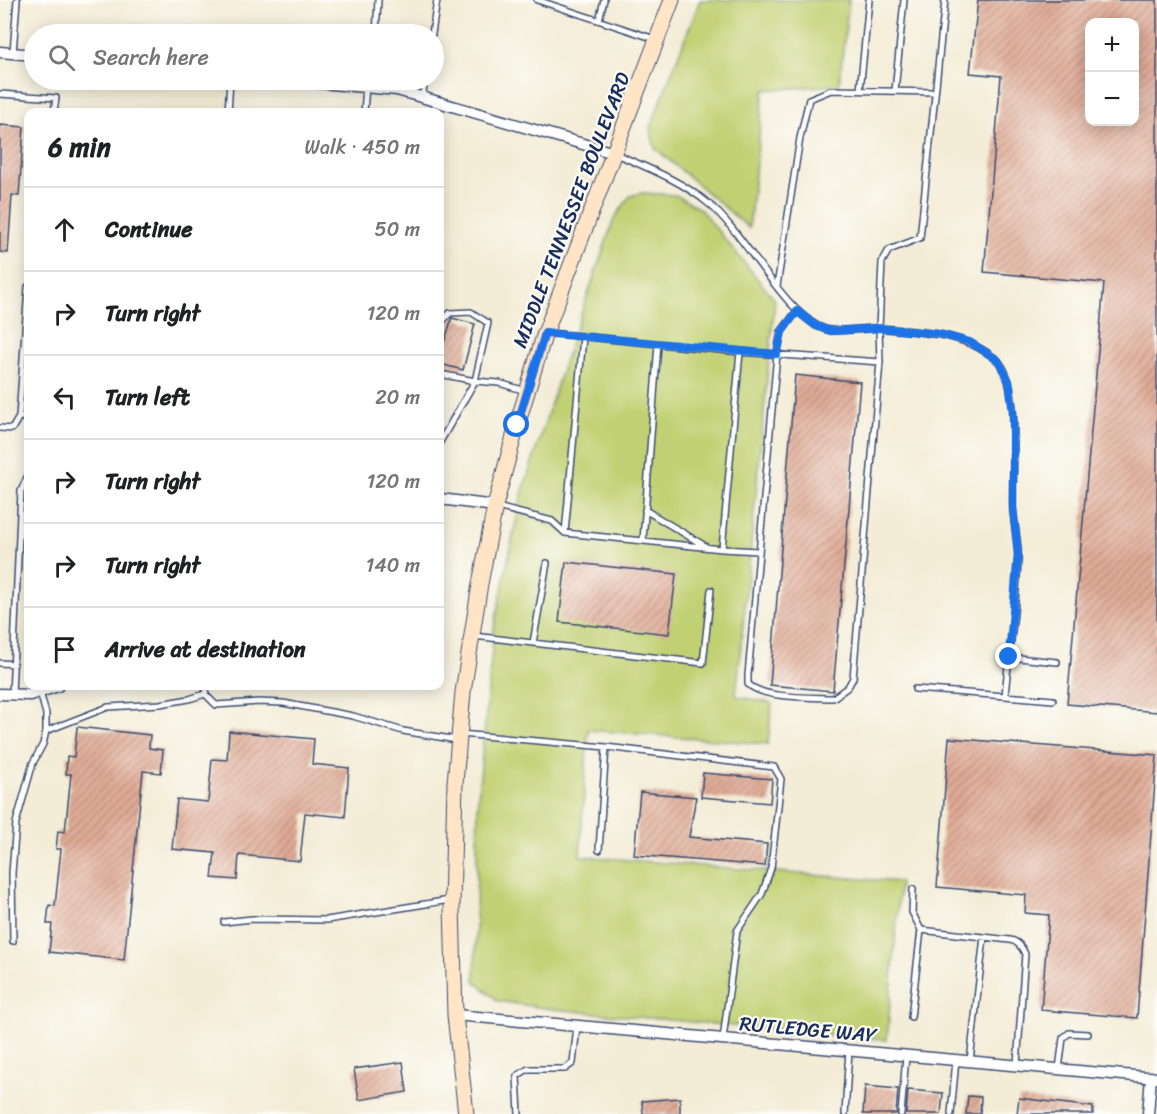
<!DOCTYPE html>
<meta charset="utf-8">
<style>
body{margin:0;font-family:Sriracha,sans-serif;background:#f2f2f2;color:#202124}
.controls{position:absolute;right:18px;top:18px;display:grid;overflow:hidden;border-radius:12px;box-shadow:0 3px 15px #0003}
.controls button{width:54px;height:54px;display:grid;place-items:center;padding:0;border:0;border-bottom:2px solid #e0e0e0;background:#fff;color:#202124;font:30px sans-serif}
.stop{position:absolute;width:18px;height:18px;margin:-14px;border:4px solid #1a73e8;border-radius:50%;background:#fff}
.stop.end{background:#1a73e8;border-color:#fff;box-shadow:0 2px 6px #0008}
.list{margin:0;padding:0;list-style:none}
h2{display:flex;justify-content:space-between;align-items:center;height:78px;margin:0;padding:0 24px;font-size:26px}
h2 small{font-size:20px;font-weight:400;color:#757577}
.list li{display:grid;grid-template-columns:39px 1fr auto;gap:18px;align-items:center;box-sizing:border-box;height:84px;padding:0 24px;border-top:2px solid #e0e0e0}
.list b{display:block;font-size:22px;white-space:nowrap}
.list em{font-size:20px;font-style:normal;color:#757577}
.icon{flex:none;width:33px;height:33px;fill:none;stroke:currentColor;stroke-width:2;stroke-linecap:round;stroke-linejoin:round}
.map{position:relative;flex:none;width:1157px;height:1114px;overflow:hidden}
.search{position:absolute;background:#fff;box-shadow:0 3px 15px #0003;left:24px;top:24px;width:420px;height:66px;display:flex;align-items:center;gap:15px;box-sizing:border-box;padding:0 21px;border-radius:33px;color:#757577;font-size:22px}
.panel{position:absolute;background:#fff;box-shadow:0 3px 15px #0003;left:24px;top:108px;width:420px;height:582px;border-radius:12px}
.map>svg:first-child{display:block}
.green{fill:#c1d072;stroke:#6e8068;stroke-width:1.5}
.building{fill:url(#building-hatch);fill-rule:evenodd}
.lines{fill:none;stroke-linecap:round;stroke-linejoin:round}
.service-casing{stroke:#3b4b70;stroke-width:8}
.minor-casing{stroke:#3b4b70;stroke-width:13}
.secondary-casing{stroke:#3b4b70;stroke-width:17}
.service{stroke:#fff;stroke-width:5}
.minor{stroke:#fff;stroke-width:10}
.secondary{stroke:#ffe4c6;stroke-width:15}
.route{stroke:#1a73e8;stroke-width:8}
.labels{text-anchor:middle;stroke-width:4.5;stroke-linejoin:round;paint-order:stroke}
.street-label{font-size:20px;fill:#1b2f5e;stroke:#fdfcf7}
</style>
<div class="map">
<svg width="1157" height="1114" viewBox="0 0 1157 1114">
<defs>
<pattern id="building-hatch" width="6" height="6" patternUnits="userSpaceOnUse" patternTransform="scale(1.5)"><rect width="6" height="6" fill="#e0ab95"/><path d="M-1 1l2-2M0 6l6-6M5 7l2-2" fill="none" stroke="#b58c7d"/></pattern>
</defs>
<rect width="100%" height="100%" fill="#fdfcf7"/>
<filter id="ink" filterUnits="userSpaceOnUse"><feTurbulence type="fractalNoise" baseFrequency=".0167" numOctaves="2"/><feDisplacementMap in="SourceGraphic" scale="12" xChannelSelector="R" yChannelSelector="G"/><feConvolveMatrix kernelMatrix="1 2 1 2 8 2 1 2 1" color-interpolation-filters="sRGB"/></filter>
<filter id="wash" filterUnits="userSpaceOnUse"><feTurbulence type="fractalNoise" baseFrequency=".008" numOctaves="4" result="noise"/><feDisplacementMap in="SourceGraphic" scale="24" xChannelSelector="R" yChannelSelector="G"/><feGaussianBlur stdDeviation="1.35" result="paint"/><feColorMatrix in="noise" values="0 0 0 0 0 0 0 0 0 0 0 0 0 0 0 0 0 1.4 0 .05"/><feComposite in="paint" operator="in"/></filter>
<g filter="url(#wash)">
<rect width="100%" height="100%" fill="#f3ecd6"/>
<path class="green" d="M700 0H849L839 85 764 90 749 228 655 148 650 128Z
M643 193 676 195 700 209 775 300 736 696 772 703 768 744 588 730 580 856 900 882 887 1040 551 1009 498 1001 475 981 478 798 494 628 521 497 564 363 614 219 630 196Z"/>
<g id="blocks">
<path class="building" d="M978 0H1157V712L1067 704 1104 283 984 272 1001 76 970 73ZM1089 22H1134V122H1089Z
M0 125 24 127 19 196 12 195 8 253 0 252Z
M452 318 475 324 463 370 440 364V341L444 343Z
M795 375 860 382 833 691 770 685Z
M566 562 676 574 669 634 559 622Z
M77 727 150 735 149 748 163 750 161 773 143 771 124 960 49 952 52 924H47L49 905 55 906 61 849H56L58 831 65 832 71 774H66L67 756 74 757Z
M229 731 314 739 312 764 349 768 345 817 305 813 300 861 239 855 237 880 212 878 215 853 172 849 177 799 208 802 212 759 227 760Z
M949 738 1157 755 1137 1018 1041 1010 1049 915 1025 913 1026 895 937 887Z
M703 773 772 779 770 803 701 797Z
M640 792 696 797 689 837 767 844 765 866 634 855Z
M403 1062 407 1092 359 1100 354 1069Z
M865 1086 898 1089 896 1114H863Z
M908 1090 943 1093 941 1114H906Z
M968 1096 981 1097 980 1114H966Z
M680 1098V1114H643L642 1101Z
M1019 1098 1093 1107V1114H1017Z"/>
</g>
</g>
<g filter="url(#ink)">
<use href="#blocks" fill-opacity="0" stroke="#3b4b70" stroke-width="1.5"/>
<g class="lines">
<defs>
<path id="service" d="M537 0 655 39
M599 20 604 0
M376 34 378 0
M432 34 437 0
M13 53 17 0
M860 91 869 0
M895 91 904 0
M0 94 56 98 54 112
M422 98 425 80
M228 112 230 80
M364 112 366 87
M616 154C648 168 682 181 709 204 745 233 787 320 828 330 839 332 866 328 879 328L882 262 889 250 920 238 945 0
M777 286 800 138 809 99 831 90 935 92
M28 287 19 417 28 418
M797 311 781 332 777 354 748 675V684C764 699 811 697 833 698L848 687 853 678 880 362 879 328C919 332 963 332 996 359 1023 381 1011 475 1013 509 1014 525 1018 540 1018 555 1017 602 1009 649 1005 696L915 689
M440 324 450 313 471 312 488 323 475 381 440 374
M548 333 740 352
M0 428 12 429 19 417
M440 442 475 381 499 383 526 391
M497 507 552 521 565 533 722 549
M645 510 705 546
M565 533 583 337
M643 541 658 344
M759 551 722 549 740 352 880 362
M474 636 703 663 711 590
M533 643 547 563
M1009 657 1057 662
M0 663 14 664
M205 694 216 705 259 702 283 703 353 716 403 731 457 740
M12 695 21 491 28 475
M1005 696 1053 700
M46 731 108 707 160 704 189 699 205 694 207 686
M460 734 606 747 774 767 781 779 771 868 762 894 737 931 723 1039
M599 850 606 747
M224 922 252 919 327 920 450 900
M921 930 1010 940C1018 941 1022 947 1025 954L1017 1065
M13 941 12 873 16 823 33 763 43 744 46 731V714L40 692
M911 1017 921 930 912 912 913 889
M970 1061 984 937
M1059 1069 1063 1038 1069 1033 1088 1034
M519 1114 517 1076 528 1069H565L573 1063 577 1026
M845 1114 849 1050
M901 1114 906 1056
M951 1114 956 1060"/>
<path id="minor" d="M0 52 34 55
M287 80 397 90 614 153
M440 499 495 506
M0 694 30 695 58 686
M455 1015 1157 1078
M1148 1114 1151 1077"/>
<path id="secondary" d="M466 1114 455 1015 452 906 455 783 463 692 480 584 495 506 517 425 544 336 672 0"/>
</defs>
<use href="#service" class="service-casing"/>
<use href="#minor" class="minor-casing"/>
<use href="#secondary" class="secondary-casing"/>
<use href="#service" class="service"/>
<use href="#minor" class="minor"/>
<use href="#secondary" class="secondary"/>
</g>
</g>
<g class="lines" filter="url(#ink)">
<path class="route" d="M517 425 545 333 777 354 782 332 797 311 816 326 831 331 879 328 940 334 970 342 998 360 1009 381 1013 412V508L1018 554 1009 657"/>
</g>
<g class="labels">
<g class="street-label">
<text transform="translate(571 210) rotate(-69)" y="7">MIDDLE TENNESSEE BOULEVARD</text>
<text transform="translate(808 1029) rotate(5)" y="7">RUTLEDGE WAY</text>
</g>
</g>
</svg>
<div class="controls">
<button>+</button>
<button>−</button>
</div>
<div class="stop" style="left:517px;top:425px"></div>
<div class="stop end" style="left:1009px;top:657px"></div>
<div class="search"><svg class="icon" aria-label="search" viewBox="0 0 24 24"><circle cx="10" cy="10" r="6"/><path d="M15 15l6 6"/></svg>Search here</div>
<section class="panel">
<h2>6 min<small>Walk · 450 m</small></h2>
<ul class="list">
<li><svg class="icon" aria-label="ahead" viewBox="0 0 24 24"><path d="M12 20V5M6 11l6-6 6 6"/></svg><div><b>Continue</b></div><em>50 m</em></li>
<li><svg class="icon" aria-label="right" viewBox="0 0 24 24"><path d="M7 20v-9h11M14 6l5 5-5 5"/></svg><div><b>Turn right</b></div><em>120 m</em></li>
<li><svg class="icon" aria-label="left" viewBox="0 0 24 24"><path d="M17 20v-9H6M10 6l-5 5 5 5"/></svg><div><b>Turn left</b></div><em>20 m</em></li>
<li><svg class="icon" aria-label="right" viewBox="0 0 24 24"><path d="M7 20v-9h11M14 6l5 5-5 5"/></svg><div><b>Turn right</b></div><em>120 m</em></li>
<li><svg class="icon" aria-label="right" viewBox="0 0 24 24"><path d="M7 20v-9h11M14 6l5 5-5 5"/></svg><div><b>Turn right</b></div><em>140 m</em></li>
<li><svg class="icon" aria-label="arrive" viewBox="0 0 24 24"><path d="M6 21V4h12l-3 4 3 4H6"/></svg><div><b>Arrive at destination</b></div></li>
</ul>
</section>
</div>
